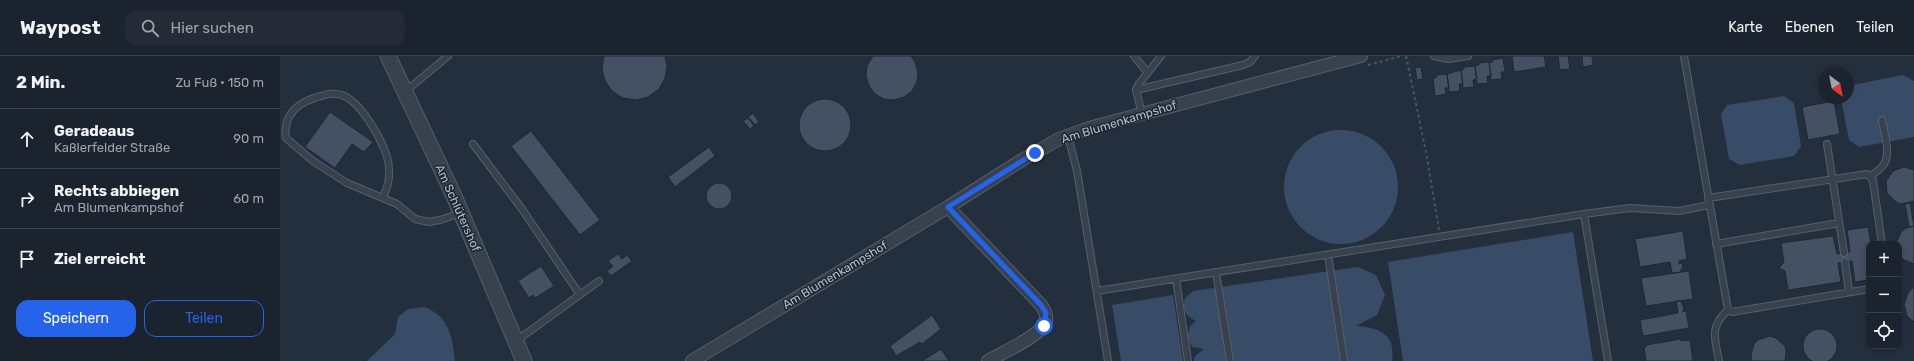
<!DOCTYPE html>
<html lang="de">
<meta charset="utf-8">
<style>
body{margin:0;font-family:Rubik,sans-serif;background:#242b36;color:#f1f3f6}
.controls{position:absolute;right:12px;bottom:12px;display:grid;overflow:hidden;border-radius:8px;box-shadow:0 2px 6px #0003}
.controls button{width:36px;height:36px;display:grid;place-items:center;padding:0;border:0;border-bottom:1px solid #39404a;background:#1b232e;color:#f1f3f6;font:20px sans-serif}
.compass{position:absolute;left:1538px;top:12px;width:36px;height:36px;border-radius:50%;background:#1b232e;box-shadow:0 2px 6px #0003;rotate:148deg}
.stop{position:absolute;width:12px;height:12px;margin:-9px;border:3px solid #2563eb;border-radius:50%;background:#fff}
.stop.end{background:#2563eb;border-color:#fff;box-shadow:0 1px 4px #0008}
.list{margin:0;padding:0;list-style:none}
h2{display:flex;justify-content:space-between;align-items:center;height:52px;margin:0;padding:0 16px;font-size:17px}
h2 small{font-size:13px;font-weight:400;color:#a0a4aa}
.list li{display:grid;grid-template-columns:26px 1fr auto;gap:12px;align-items:center;box-sizing:border-box;height:60px;padding:0 16px;border-top:1px solid #39404a}
.list b{display:block;font-size:15px;white-space:nowrap}
.list p{margin:0;font-size:13px;white-space:nowrap;color:#a0a4aa}
.list em{font-size:13px;font-style:normal;color:#a0a4aa}
.actions{display:flex;gap:8px;padding:12px 16px}
.actions a{flex:1;padding:9px 0;border:1px solid #2563eb;border-radius:12px;text-align:center;font-size:14px;color:#2563eb}
.actions .main{background:#2563eb;color:#fff}
.icon{flex:none;width:22px;height:22px;fill:none;stroke:currentColor;stroke-width:2;stroke-linecap:round;stroke-linejoin:round}
.map{position:relative;flex:none;width:1634px;height:305px;overflow:hidden}
header{display:flex;align-items:center;gap:24px;box-sizing:border-box;height:56px;padding:0 20px;background:#1b232e;border-bottom:1px solid #39404a}
header strong{font-size:19px}
nav{display:flex;gap:22px;margin-inline-start:auto;font-size:14px}
.search{width:280px;height:36px;background:#242b36;display:flex;align-items:center;gap:10px;box-sizing:border-box;padding:0 14px;border-radius:12px;color:#a0a4aa;font-size:15px}
main{display:flex}
aside{flex:1;background:#1b232e}
.map>svg:first-child{display:block}
.water{fill:#394c67}
.building{fill:#455162;stroke:#1f2835}
.lines{fill:none;stroke-linecap:round;stroke-linejoin:round}
.service-casing{stroke:#565f6c;stroke-width:8}
.minor-casing{stroke:#565f6c;stroke-width:14}
.tertiary-casing{stroke:#565f6c;stroke-width:17}
.path{stroke:#44595c;stroke-width:2;stroke-dasharray:3 3;stroke-linecap:butt}
.service{stroke:#38414e;stroke-width:6}
.minor{stroke:#38414e;stroke-width:12}
.tertiary{stroke:#38414e;stroke-width:15}
.route{stroke:#2563eb;stroke-width:5}
.labels{text-anchor:middle;stroke-width:3;stroke-linejoin:round;paint-order:stroke}
.street-label{font-size:12px;fill:#b4bcc9;stroke:#1d2633}
</style>
<header>
<strong>Waypost</strong>
<div class="search"><svg class="icon" aria-label="search" viewBox="0 0 24 24"><circle cx="10" cy="10" r="6"/><path d="M15 15l6 6"/></svg>Hier suchen</div>
<nav><a>Karte</a><a>Ebenen</a><a>Teilen</a></nav>
</header>
<main>
<aside>
<h2>2 Min.<small>Zu Fuß · 150 m</small></h2>
<ul class="list">
<li><svg class="icon" aria-label="ahead" viewBox="0 0 24 24"><path d="M12 20V5M6 11l6-6 6 6"/></svg><div><b>Geradeaus</b><p>Kaßlerfelder Straße</p></div><em>90 m</em></li>
<li><svg class="icon" aria-label="right" viewBox="0 0 24 24"><path d="M7 20v-9h11M14 6l5 5-5 5"/></svg><div><b>Rechts abbiegen</b><p>Am Blumenkampshof</p></div><em>60 m</em></li>
<li><svg class="icon" aria-label="arrive" viewBox="0 0 24 24"><path d="M6 21V4h12l-3 4 3 4H6"/></svg><div><b>Ziel erreicht</b></div></li>
</ul>
<div class="actions"><a class="main">Speichern</a><a>Teilen</a></div>
</aside>
<div class="map">
<svg width="1634" height="305" viewBox="0 0 1634 305">
<rect width="100%" height="100%" fill="#242f3e"/>
<path class="water" d="M1623 19 1634 25V81L1579 91 1569 84 1561 42H1568V30Z
M1504 40 1514 47 1521 90 1514 100 1460 109 1449 103 1441 58 1447 49Z
M1004 131a57 57 0 1 1 114 0a57 57 0 1 1-114 0Z
M1293 176 1313 305H1123L1108 206Z
M1078 211 1096 219 1105 239 1097 259 1076 270C1099 272 1116 277 1112 305H914L915 300 924 293 912 291 907 282 910 270 916 265 909 261 903 253 905 242 913 235Z
M893 239 903 305H841L832 249Z
M145 251C170 262 172 280 175 305H87L115 278 118 261 128 253Z"/>
<path class="building" d="M324 0H385L387 10 385 22 379 33 368 41 356 44 343 42 332 35 325 25 322 13Z
M593 0H631L635 6 638 16 637 26 632 35 624 41 614 44 604 43 595 38 589 30 586 20 587 10Z
M1232 0H1264L1266 11 1234 16Z
M1278 0H1288L1290 13 1280 14Z
M1302 0H1312L1313 9 1303 11Z
M1223 2 1225 16H1221L1222 23 1211 24 1209 6H1213L1212 4Z
M1209 6 1211 20H1207L1208 27 1197 28 1195 10 1199 9V7Z
M1195 10 1197 23 1193 24 1194 31 1183 32 1181 14 1184 13V11Z
M1141 11 1143 23 1137 24 1135 12Z
M1181 14 1183 28H1179L1180 35 1169 36 1167 18Z
M1167 18 1169 32H1165L1166 38 1155 40 1153 22 1157 21 1156 19Z
M519 69a26 26 0 1 1 52 0a26 26 0 1 1-52 0Z
M1554 45 1560 78 1528 84 1522 51Z
M50 56 93 86 84 96 72 88 55 112 25 91Z
M473 57 479 66 475 69 468 61Z
M468 62 474 70 470 73 463 65Z
M251 75 320 164 300 179 231 90Z
M429 91 435 100 395 131 388 121Z
M1624 111 1634 114V145L1621 148 1616 146 1607 137 1606 125 1613 115Z
M426 140a13 13 0 1 1 26 0a13 13 0 1 1-26 0Z
M1630 147 1634 170 1629 171 1625 148Z
M1634 170V208L1624 204 1619 199V188H1616L1621 176 1626 172Z
M1588 171 1591 188H1589V224L1575 226 1572 205 1558 207 1561 226 1508 234 1505 215 1499 212 1504 206 1501 187 1553 180 1557 198 1570 196 1567 174Z
M1403 175 1407 203 1399 205V208L1402 207 1403 212 1401 213V216L1392 217 1390 206 1360 211 1355 183Z
M338 198 342 203 347 199 352 205 331 220 327 215 333 210 328 205Z
M261 210 274 230 255 242 253 239 249 242 238 225Z
M1409 215 1413 243 1366 250 1361 222Z
M1632 232H1634V266L1627 260 1624 248 1628 237Z
M1396 245H1401L1402 249H1404L1403 256 1406 255 1409 272 1363 280 1360 264 1398 257Z
M652 259 661 273 642 288 640 286 616 300 610 290Z
M1523 290a17 17 0 1 1 34 0a17 17 0 1 1-34 0Z
M1490 280 1496 282 1505 290 1506 296 1505 305H1472L1471 299 1474 288 1478 284Z
M1401 283V285L1410 284 1413 305H1366L1364 291H1366V289Z
M661 293 669 305H642Z"/>
<g class="lines">
<defs>
<path id="service" d="M854 0 867 16
M1154 0 1168 3 1188 0
M1404 0 1448 254 1452 256 1589 233
M856 34 963 9 970 6 975 0
M126 35 168 0
M862 58 856 34 858 29 881 0
M788 80 797 115 828 305
M193 88 242 153 300 239
M1547 88 1564 197
M1590 121C1595 117 1601 113 1604 108 1611 97 1604 76 1602 64
M103 141C108 131 110 123 109 112 108 92 82 46 62 39 56 37 47 38 41 40 20 45 2 58 6 82L33 105 67 127 117 148 135 163 149 166 160 164 181 157
M1428 142 1587 118 1593 125 1602 188
M1304 158 1328 305
M1436 188 1559 167
M1048 199 1064 305
M1565 206 1569 236
M936 216 950 305
M896 223 908 305
M817 235 1304 158 1350 152 1399 155 1429 149
M236 285 319 225
M1439 305C1435 283 1429 271 1448 254"/>
<path id="minor" d="M668 151 761 249C764 253 767 258 766 264 764 279 721 297 708 305
M412 305 668 151 742 104 779 83 809 72 1081 0"/>
<path id="tertiary" d="M108 0 174 140 244 305"/>
</defs>
<use href="#service" class="service-casing"/>
<use href="#minor" class="minor-casing"/>
<use href="#tertiary" class="tertiary-casing"/>
<path class="path" d="M1126 0 1146 96 1159 174
M1088 9 1122 0"/>
<use href="#service" class="service"/>
<use href="#minor" class="minor"/>
<use href="#tertiary" class="tertiary"/>
</g>
<g class="lines">
<path class="route" d="M755 97 668 151 761 249 766 257 764 270"/>
</g>
<g class="labels">
<g class="street-label">
<text transform="translate(839 66) rotate(-17)" y="4">Am Blumenkampshof</text>
<text transform="translate(178 152) rotate(66)" y="4">Am Schlütershof</text>
<text transform="translate(555 219) rotate(-31)" y="4">Am Blumenkampshof</text>
</g>
</g>
</svg>
<div class="controls">
<button>+</button>
<button>−</button>
<button><svg class="icon" aria-label="locate" viewBox="0 0 24 24"><circle cx="12" cy="12" r="6"/><path d="M12 2v4M12 18v4M2 12h4M18 12h4"/></svg></button>
</div>
<svg class="compass" viewBox="-18 -18 36 36"><path d="M0-13l5 13h-10z" fill="#e53935"/><path d="M0 13l5-13h-10z" fill="#a0a4aa"/></svg>
<div class="stop" style="left:764px;top:270px"></div>
<div class="stop end" style="left:755px;top:97px"></div>
</div>
</main>
